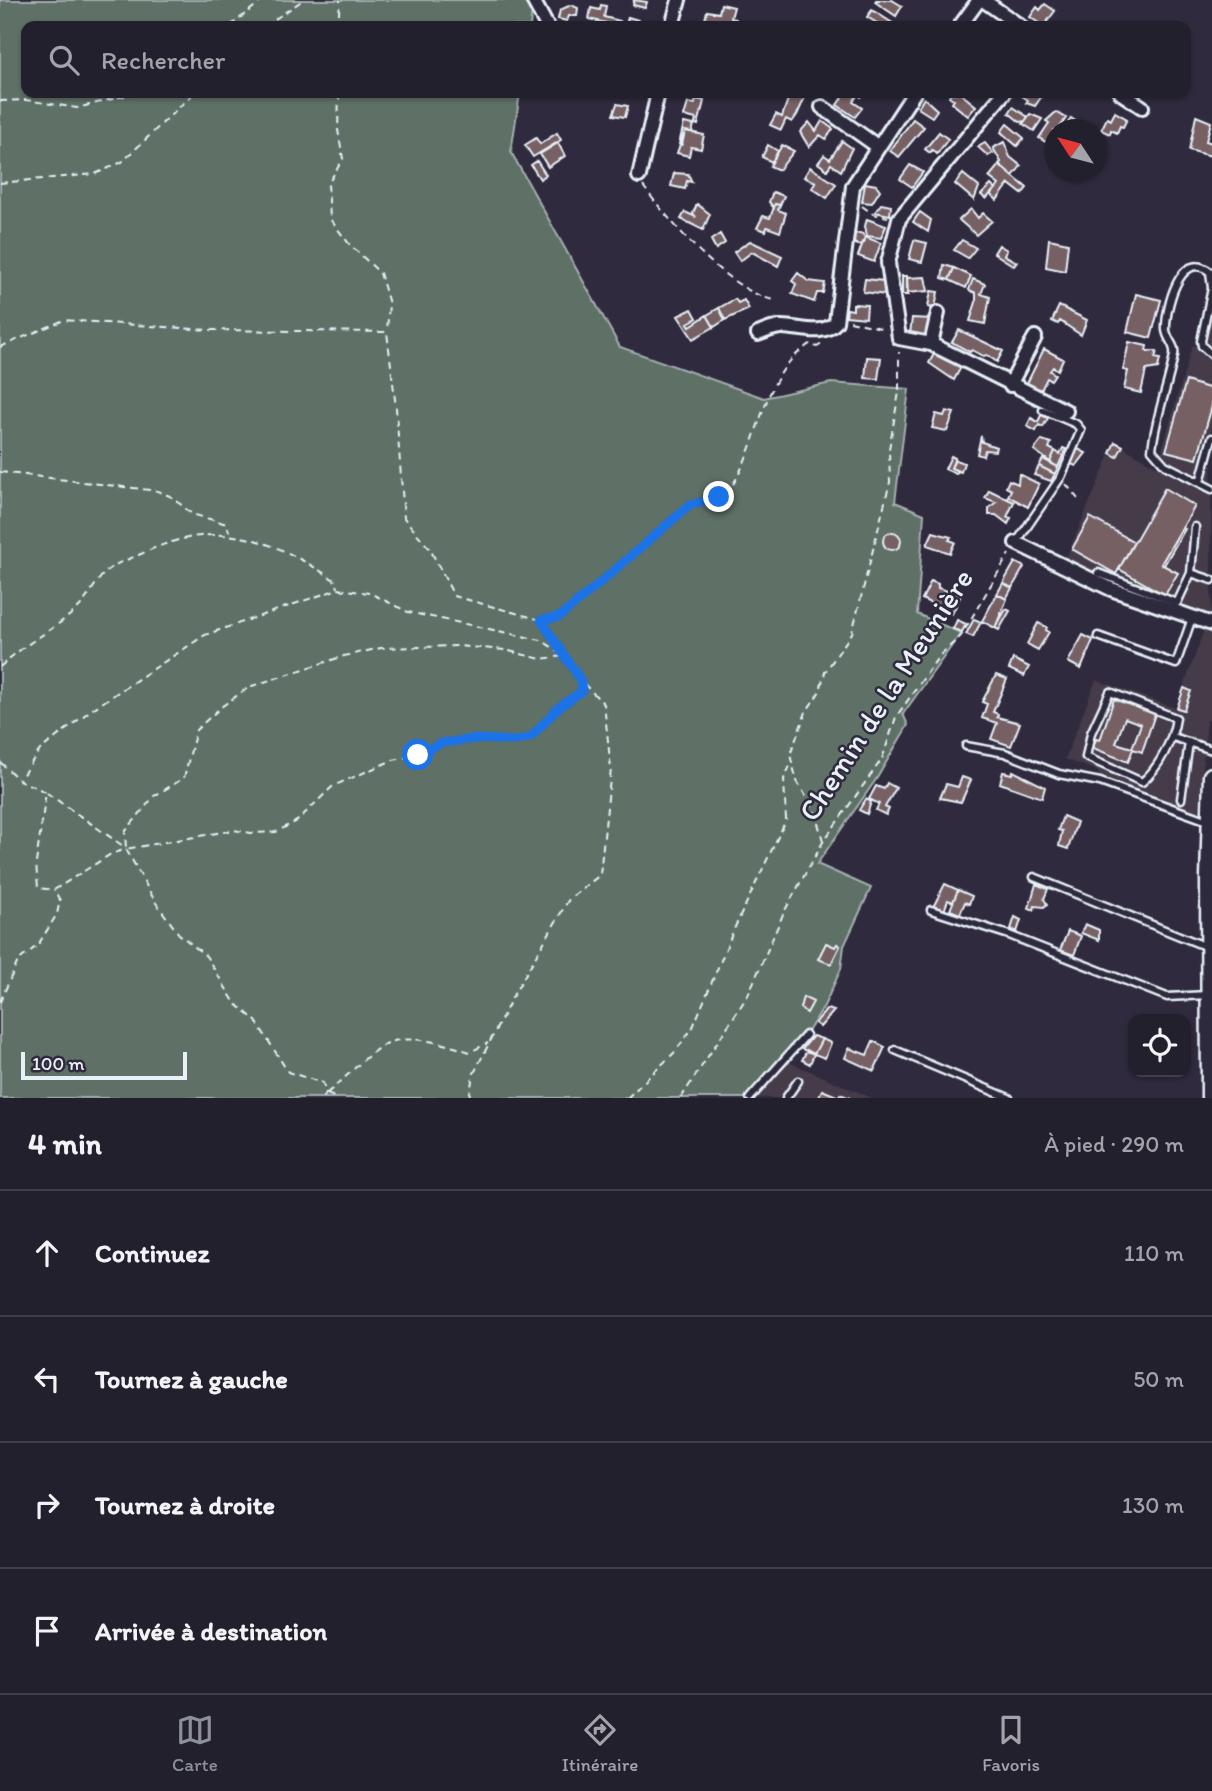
<!DOCTYPE html>
<html lang="fr">
<meta charset="utf-8">
<style>
body{margin:0;font-family:Itim,sans-serif;background:#2f2d3a;color:#f1f3f6}
.controls{position:absolute;right:21px;bottom:21px;display:grid;overflow:hidden;border-radius:14px;box-shadow:0 2px 5px #0004}
.controls button{width:63px;height:63px;display:grid;place-items:center;padding:0;border:0;border-bottom:2px solid #403e4a;background:#23202e;color:#f1f3f6;font:35px sans-serif}
.compass{position:absolute;left:1044px;top:119px;width:63px;height:63px;border-radius:50%;background:#23202e;box-shadow:0 2px 5px #0004;rotate:306deg}
.scale{position:absolute;left:21px;bottom:18px;width:166px;box-sizing:border-box;padding-left:7px;border:4px solid #e8f1f8;border-top:0;font-size:19px;line-height:24px;white-space:nowrap;color:#e8f1f8;-webkit-text-stroke:5px #2f2a3d;paint-order:stroke}
.stop{position:absolute;width:21px;height:21px;margin:-16px;border:5px solid #1a73e8;border-radius:50%;background:#fff}
.stop.end{background:#1a73e8;border-color:#fff;box-shadow:0 2px 7px #0008}
.list{margin:0;padding:0;list-style:none}
h2{display:flex;justify-content:space-between;align-items:center;height:91px;margin:0;padding:0 28px;font-size:30px}
h2 small{font-size:23px;font-weight:400;color:#a3a3aa}
.list li{display:grid;grid-template-columns:46px 1fr auto;gap:21px;align-items:center;box-sizing:border-box;height:126px;padding:0 28px;border-top:2px solid #403e4a}
.list b{display:block;font-size:26px;white-space:nowrap}
.list em{font-size:23px;font-style:normal;color:#a3a3aa}
.icon{flex:none;width:38px;height:38px;fill:none;stroke:currentColor;stroke-width:2;stroke-linecap:round;stroke-linejoin:round}
.map{position:relative;flex:none;width:1212px;height:1098px;overflow:hidden}
.search{position:absolute;background:#23202e;box-shadow:0 2px 5px #0004;left:21px;right:21px;top:21px;height:77px;display:flex;align-items:center;gap:18px;box-sizing:border-box;padding:0 24px;border-radius:14px;color:#a3a3aa;font-size:26px}
.sheet{height:595px;background:#23202e}
nav{display:flex;justify-content:space-around;align-items:center;box-sizing:border-box;height:98px;border-top:2px solid #403e4a;background:#23202e;font-size:19px;color:#a3a3aa}
nav a{display:grid;justify-items:center;gap:4px}
nav .on{color:#8c9099}
.map>svg:first-child{display:block}
.built{fill:#443a48}
.green{fill:#5f6f66;stroke:#a4b0af;stroke-width:2}
.building{fill:#766163;stroke:#e8f1f8;stroke-width:2;fill-rule:evenodd}
.lines{fill:none;stroke-linecap:round;stroke-linejoin:round}
.lane-casing{stroke:#e8f1f8;stroke-width:11}
.street-casing{stroke:#e8f1f8;stroke-width:18}
.secondary-casing{stroke:#e8f1f8;stroke-width:21}
.path{stroke:#e8f1f8;stroke-width:2;stroke-dasharray:7 5;stroke-linecap:butt}
.lane{stroke:#2f2a3d;stroke-width:6}
.street{stroke:#2f2a3d;stroke-width:12}
.secondary{stroke:#2f2a3d;stroke-width:16}
.route{stroke:#1a73e8;stroke-width:9}
.labels{text-anchor:middle;stroke-width:5;stroke-linejoin:round;paint-order:stroke}
.street-label{font-size:30px;fill:#e8f1f8;stroke:#2f2a3d}
</style>
<div class="map">
<svg width="1212" height="1098" viewBox="0 0 1212 1098">
<rect width="100%" height="100%" fill="#2f2a3d"/>
<filter id="ink" filterUnits="userSpaceOnUse"><feTurbulence type="fractalNoise" baseFrequency=".0143" numOctaves="2"/><feDisplacementMap in="SourceGraphic" scale="14" xChannelSelector="R" yChannelSelector="G"/><feConvolveMatrix kernelMatrix="1 2 1 2 8 2 1 2 1" color-interpolation-filters="sRGB"/></filter>
<g filter="url(#ink)">
<path class="built" d="M1212 318 1211 586 1212 620 1128 592 1064 563 1115 442 1157 467 1192 346 1207 341Z
M1206 624 1212 628V721L1207 720 1199 815 1100 778 1097 771 1065 759 1096 680 1176 708Z
M789 1062 872 1098H756L764 1084Z"/>
<path class="green" d="M0 0H540L533 4 530 26H26V93H520L511 152 620 347 764 398 831 383 909 389 895 502 924 514 917 614 961 633 903 714 908 725 877 778 817 864 871 888 844 946 841 969 824 1006 789 1062 764 1084 756 1098H0Z"/>
<path class="building" d="M634 0 647 2 645 8 633 5Z
M876 0H892L902 6 896 16 875 2Z
M721 4 734 7 731 18 736 19 735 26 704 24 707 11 719 13Z
M1045 4 1055 11 1046 23 1051 26H1043L1030 17 1037 7 1040 10Z
M571 5 578 8 577 16H569L567 21 558 19 560 10Z
M601 5 606 6 604 17 620 21 619 26 589 19 591 8 600 10Z
M872 10 894 24 892 26H882L867 17Z
M628 17 638 20 637 26H626Z
M790 93H807L797 115 792 122 786 119 781 130 770 125 776 114 782 117Z
M845 93H864L861 97 858 94 853 102 862 108 855 117 837 105Z
M951 93H960L976 106 968 116 952 103 954 100 949 96Z
M1024 93H1044L1035 106 1026 103 1028 100 1022 96Z
M924 98 937 110 932 117 918 108Z
M696 99 704 101 698 125 695 124 696 119 684 116 688 103 695 104Z
M617 104 628 106 625 117 613 115Z
M1013 107 1028 117 1025 121 1020 122 1009 113Z
M1056 112 1066 118 1058 130H1054L1049 144 1039 138 1049 123 1046 121Z
M1115 112 1127 119 1123 127 1120 126 1117 133 1111 130 1110 134 1101 130 1107 118 1111 120Z
M1030 114 1042 119 1034 131 1023 124Z
M1196 116 1211 122 1206 141 1212 143 1211 156 1189 150Z
M1071 118 1086 128 1085 130H1064Z
M913 119 924 127 899 157 890 151Z
M822 121 833 129 826 139 820 135 809 147 800 132 809 122 816 131Z
M684 123 694 125 692 132 685 131 682 145 679 144Z
M1007 124 1024 138 1017 146 1001 132Z
M685 131 704 135 701 149 691 147 689 156 677 153Z
M939 132 948 139 937 154 932 150 930 153 925 149Z
M557 133 561 140 533 157 525 145 536 138 540 144Z
M842 141 852 148 841 171 831 164 827 170 818 163 824 155 830 159Z
M1004 142 1010 157 1021 166 1013 176 999 164 1001 162 993 148Z
M558 143 565 156 548 167 540 154Z
M985 143 993 153 988 156 978 147Z
M768 145 778 151 772 162 762 157Z
M782 145 794 151 779 170 770 166Z
M537 161 546 175 540 179 531 165Z
M910 165 923 172 912 187 900 179Z
M999 165 1027 188 1022 194 1009 184 997 200 991 195 999 185 989 177Z
M810 167 836 184 827 198 812 188 816 182 804 177Z
M674 173 688 174 692 182 687 181 685 189 671 186Z
M963 174 979 187 974 200 955 184Z
M865 183 876 185 880 190 872 203 862 202Z
M991 185 995 189 986 199 981 195Z
M773 192 784 196 780 205 775 204 774 208 769 202Z
M697 204 710 214 703 230 681 219 685 212 696 217 693 213Z
M775 204 780 205 778 210 786 213 780 232 767 227 766 231 757 228 763 216 770 218Z
M881 204 891 206 890 215 875 212Z
M971 209 978 218 983 213 992 221 976 235 959 220Z
M920 212 931 220 928 232 913 222Z
M867 219 886 226 881 238 867 236 865 226Z
M853 239a6 6 0 1 1 12 0a6 6 0 1 1-12 0Z
M720 234 725 243 716 249 711 240Z
M865 237 881 243 874 262 858 256Z
M1049 239 1068 243 1065 271 1046 267Z
M914 240 927 243 922 262 909 259Z
M962 240 976 248 968 258 954 250Z
M750 241 782 256 778 266 752 252 740 261 734 252Z
M999 245 1007 250 1004 255 1017 262 1014 266 994 253Z
M944 265 954 268 949 280 942 278Z
M954 268 971 276 966 288 949 280Z
M798 273 808 281 825 283 823 293H817L814 302 792 294 796 284 792 281Z
M902 276H907L908 295H902Z
M925 277 928 291 907 293V278Z
M865 279 884 281 886 295 863 292Z
M973 279 985 284 981 294 990 297 985 324 970 321 976 302V293L969 290Z
M931 291 938 292 935 308 928 307Z
M1136 294 1161 300 1151 338 1127 332Z
M735 299 738 303 744 300 749 309 725 320 719 308Z
M853 304 867 305 866 318 846 316 847 309 853 310Z
M1059 306 1087 320 1081 335 1060 321 1058 324 1052 321Z
M719 308 725 320 714 327 707 315Z
M692 309 697 318 688 323 690 326 707 315 714 327 693 339 678 316Z
M912 318 932 319 928 337 910 334Z
M959 330 1003 351 997 362 987 355 983 356 972 350 970 352 952 342Z
M1129 342 1147 346 1146 351H1157L1155 358 1160 359 1158 368 1146 370 1141 393 1124 389 1128 371 1123 370Z
M1044 349 1063 359 1058 370 1053 367 1050 371 1055 374 1051 380 1047 378 1040 392 1026 385Z
M934 354 961 367 954 380 929 363Z
M867 357 881 358 878 379 865 378Z
M1186 381 1212 389V406L1197 459 1166 451Z
M946 411 954 413 947 431 932 428 936 414 944 416Z
M1041 415 1048 418 1043 427 1039 425 1036 431 1027 426 1031 418 1038 422Z
M981 436 982 442 996 447 995 451 985 450 983 456 977 454Z
M1042 440 1051 443 1049 448 1055 451 1050 462 1034 450Z
M1115 442 1123 446 1117 457 1110 453Z
M1063 448 1066 449 1058 467 1050 462 1055 451 1060 454Z
M1076 448 1086 453 1076 466 1069 463Z
M951 456 955 458 951 468 958 471 956 474 945 469Z
M1043 459 1058 467 1055 474 1039 466Z
M955 460 964 463 961 472 951 468Z
M1039 466 1055 474 1051 481 1034 475Z
M1019 474 1039 484 1028 507 1008 496 1011 490 1006 487 1009 480 1018 484Z
M1165 488 1195 506 1161 564 1178 573 1165 595 1119 569Z
M989 490 1014 502 1007 517 1011 518 1008 524 996 515H989V508L996 502 985 498Z
M1090 517 1134 542 1116 574 1072 549Z
M1182 528 1185 529 1164 565 1161 564Z
M933 532 951 537 949 540 955 542 950 553 927 545Z
M883 541a9 9 0 1 1 18 0a9 9 0 1 1-18 0Z
M1015 562 1024 567 1012 588 1003 583Z
M931 581 938 584V588L961 595 952 614 922 599Z
M1003 583 1012 588 1006 599 997 594Z
M997 594 1007 599 995 628 982 621Z
M1006 609 1010 611 999 630 995 628Z
M974 619 981 622 973 637 966 634Z
M957 620 966 624 962 632 953 629Z
M1038 623 1047 627 1046 630 1049 632 1038 650 1027 644Z
M1083 635 1093 640 1081 669 1068 662Z
M1013 659 1029 667 1024 676 1009 669Z
M996 675 1007 679 993 712 998 714 997 717 1020 723 1011 746 991 739 997 723 982 718 987 704 982 702Z
M1184 688 1191 691 1184 710 1177 708Z
M1114 699 1155 714 1142 752 1133 749 1128 762 1093 748 1096 739 1100 740ZM1125 718 1141 724 1132 748 1116 743Z
M1013 771 1045 787 1042 798 1000 783 1003 772 1012 774Z
M962 777 971 780 961 802 940 798 946 784 958 787Z
M887 783 896 788 885 807 889 809 886 815 876 810 879 804 869 799 876 786 884 789Z
M866 799 871 802 867 814 859 810Z
M1063 816 1077 822 1068 849 1059 846 1062 831 1058 830Z
M945 884 958 890 953 902 948 900 944 911 933 907Z
M1036 884 1048 889 1044 899 1047 904 1044 907 1035 906 1034 910 1029 908Z
M958 890 972 896 969 904 965 902 960 914 950 910Z
M1015 917 1021 920 1017 932 1011 929Z
M1085 924 1099 930V940L1081 933Z
M1068 931 1081 936 1074 955 1060 950Z
M826 943 835 947 837 944 840 946 831 964 818 959Z
M803 997 813 1002 807 1013 800 1008Z
M827 1009 834 1011 820 1027 815 1023Z
M813 1036 822 1039 814 1054 802 1049Z
M822 1039 831 1043 825 1058 814 1054Z
M873 1041 885 1047 874 1071 845 1058 849 1048 867 1055Z
M807 1050 814 1054 810 1064 802 1060Z
M822 1090 839 1097 840 1094 850 1098H818Z"/>
<g class="lines">
<defs>
<path id="lane" d="M1212 355 1202 346 1201 341 1212 288 1210 272C1180 247 1165 310 1166 330 1167 340 1176 345 1174 355 1168 387 1155 418 1152 450L1165 465 1212 489
M1200 482 1212 438
M1016 543 1061 477 1081 430 1076 424 1043 410
M1098 573 1177 603 1191 573 1195 527
M1191 573 1212 580
M1098 636 1176 664 1192 618
M1110 692 1176 718C1173 740 1159 768 1142 782L1086 757 1091 733Z
M1173 737 1212 750
M966 746 1005 753 1059 774 1100 782 1208 821
M1181 799 1189 742
M1034 877 1207 947
M931 910 1009 935 1167 997 1208 995
M895 1050 1009 1098
M750 1098 806 1035
M786 1098 798 1081"/>
<path id="street" d="M533 0 547 26
M983 0 1020 26
M672 26 679 0
M960 26 979 0
M1004 93 899 219 888 263 899 338 931 344 1066 411
M1121 93 1142 107
M822 107 877 146
M639 176 658 93
M758 334C765 331 772 328 780 327 798 326 822 338 836 322L853 186 914 93
M931 344 938 313
M1010 385 1035 337
M1016 543 1111 589 1212 624"/>
<path id="secondary" d="M1210 1098 1209 878 1212 776"/>
</defs>
<use href="#lane" class="lane-casing"/>
<use href="#street" class="street-casing"/>
<use href="#secondary" class="secondary-casing"/>
<path class="path" d="M230 26 263 0
M265 26 303 0
M338 26 340 0
M339 93 338 130 343 159 328 184 330 219 350 245 380 273 389 304 387 331
M0 101 26 100 77 108 136 93
M0 183 95 174 122 162 194 93
M643 186C670 222 729 292 774 300
M862 206 873 214 888 217
M850 321 885 329
M0 347 64 320 209 330 387 332 396 408 404 518 430 549 454 596 541 620 581 681 604 704 611 769 600 875 569 899 514 994 473 1075 469 1098
M0 472 158 491 172 497 192 514 227 524 229 532
M1066 484 1078 499
M541 620 559 617 572 607 690 505 728 492C761 446 759 376 810 344L817 347 825 342
M563 656 541 659 505 650 458 646 381 648 344 656 249 687 221 707 196 730 184 778 154 796 125 832 126 849 234 830 251 833 276 832 297 821 333 786 393 760 418 755 441 743 475 739 517 741 531 737 558 708 582 691 581 683
M0 667C23 644 53 631 77 609 89 598 95 581 107 571 115 563 130 559 141 554 217 518 268 536 336 581L338 588
M0 762 18 779
M47 793 126 848
M823 841 815 812 797 781 790 755 806 712 820 691 825 672 852 633 890 482 889 449 899 392V352
M0 1002 18 961 38 945 57 914 60 900 54 891
M327 1093C345 1079 361 1060 380 1047 404 1031 446 1044 470 1052L488 1043
M327 1094 337 1098
M323 1098 326 1094 323 1083 288 1072 256 1021 235 1003 206 956 179 934 156 903 126 849 111 854 54 890 38 888 36 863 46 792 19 780 40 750 91 710 205 635 338 589 370 593 408 612 541 640 564 655
M627 1098 675 1052 693 1027 735 927 786 820 784 779 790 766
M681 1098 748 995 784 912 823 842 882 759 896 717 939 656 961 636 1009 554"/>
<use href="#lane" class="lane"/>
<use href="#street" class="street"/>
<use href="#secondary" class="secondary"/>
</g>
</g>
<g class="lines" filter="url(#ink)">
<path class="route" d="M418 755 441 743 475 739 517 741 531 737 558 708 582 691 581 681 541 620 559 617 572 607 690 505 719 497"/>
</g>
<g class="labels">
<g class="street-label">
<text transform="translate(886 695) rotate(-57)" y="10">Chemin de la Meunière</text>
</g>
</g>
</svg>
<div class="controls">
<button><svg class="icon" aria-label="locate" viewBox="0 0 24 24"><circle cx="12" cy="12" r="6"/><path d="M12 2v4M12 18v4M2 12h4M18 12h4"/></svg></button>
</div>
<svg class="compass" viewBox="-18 -18 36 36"><path d="M0-13l5 13h-10z" fill="#e53935"/><path d="M0 13l5-13h-10z" fill="#a3a3aa"/></svg>
<div class="scale">100 m</div>
<div class="stop" style="left:418px;top:755px"></div>
<div class="stop end" style="left:719px;top:497px"></div>
<div class="search"><svg class="icon" aria-label="search" viewBox="0 0 24 24"><circle cx="10" cy="10" r="6"/><path d="M15 15l6 6"/></svg>Rechercher</div>
</div>
<section class="sheet">
<h2>4 min<small>À pied · 290 m</small></h2>
<ul class="list">
<li><svg class="icon" aria-label="ahead" viewBox="0 0 24 24"><path d="M12 20V5M6 11l6-6 6 6"/></svg><div><b>Continuez</b></div><em>110 m</em></li>
<li><svg class="icon" aria-label="left" viewBox="0 0 24 24"><path d="M17 20v-9H6M10 6l-5 5 5 5"/></svg><div><b>Tournez à gauche</b></div><em>50 m</em></li>
<li><svg class="icon" aria-label="right" viewBox="0 0 24 24"><path d="M7 20v-9h11M14 6l5 5-5 5"/></svg><div><b>Tournez à droite</b></div><em>130 m</em></li>
<li><svg class="icon" aria-label="arrive" viewBox="0 0 24 24"><path d="M6 21V4h12l-3 4 3 4H6"/></svg><div><b>Arrivée à destination</b></div></li>
</ul>
</section>
<nav>
<a class="on"><svg class="icon" aria-label="map" viewBox="0 0 24 24"><path d="M3 6l6-2 6 2 6-2v14l-6 2-6-2-6 2zM9 4v14M15 6v14"/></svg>Carte</a>
<a><svg class="icon" aria-label="directions" viewBox="0 0 24 24"><path d="M12 3l9 9-9 9-9-9zM9 14v-3h6M13 9l2 2-2 2"/></svg>Itinéraire</a>
<a><svg class="icon" aria-label="saved" viewBox="0 0 24 24"><path d="M7 4h10v16l-5-4-5 4z"/></svg>Favoris</a>
</nav>
